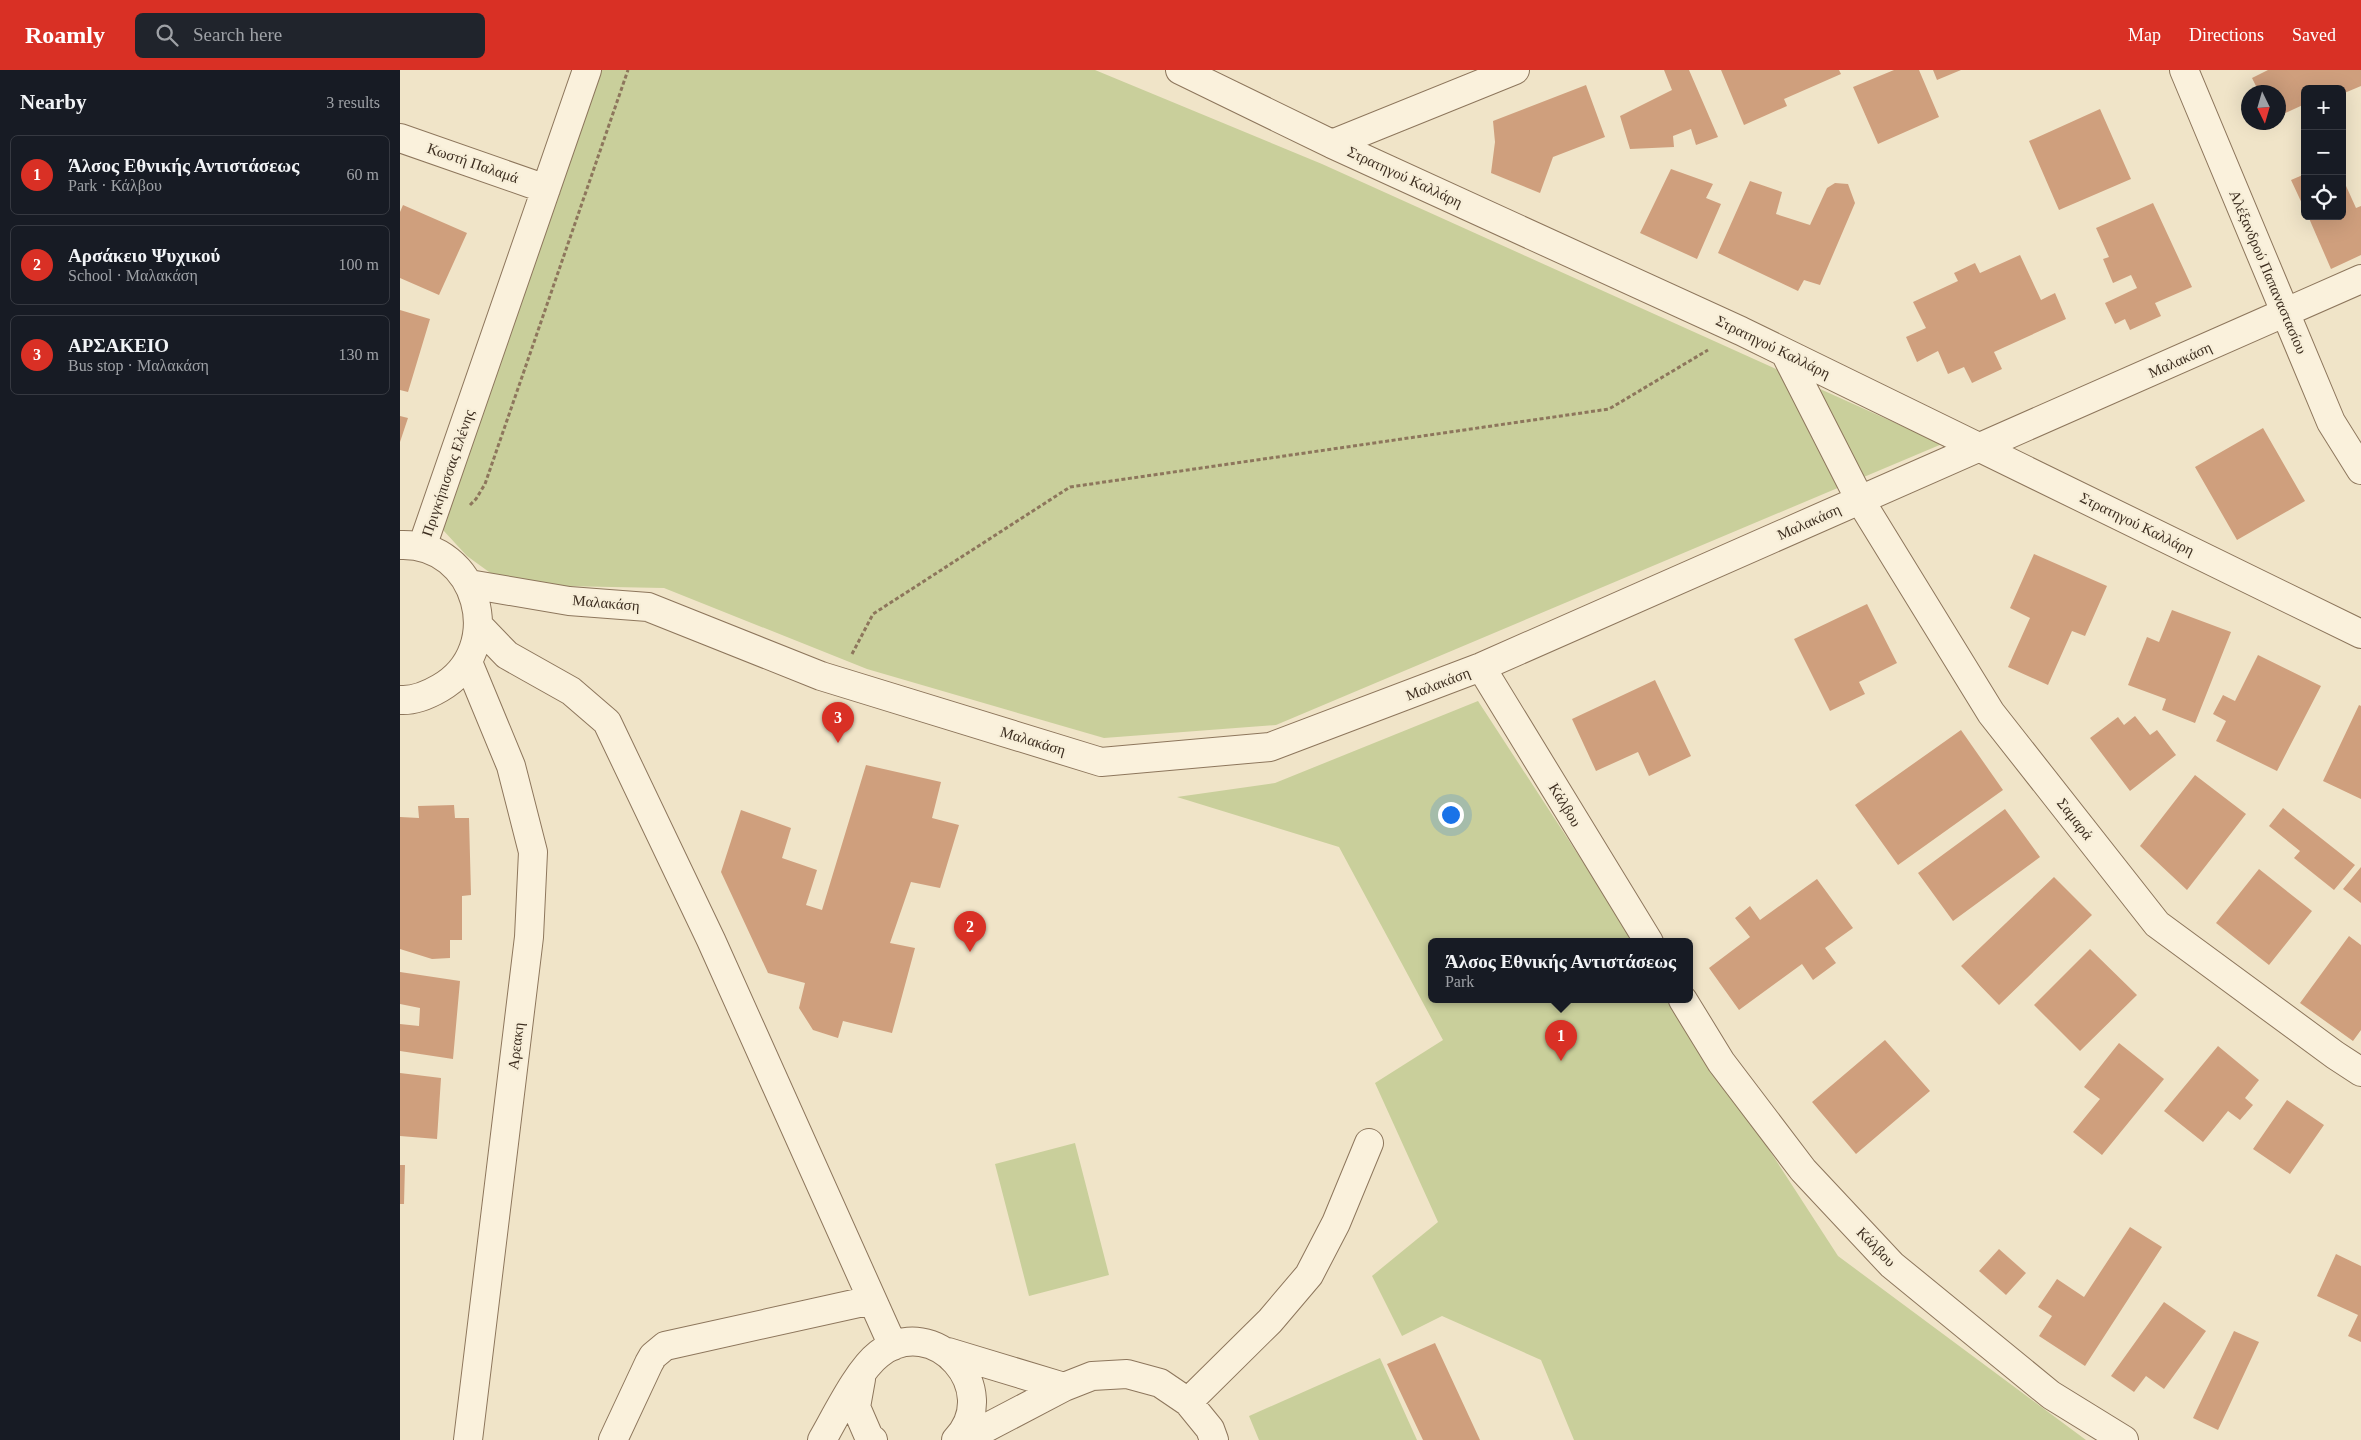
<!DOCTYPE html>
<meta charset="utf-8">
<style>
body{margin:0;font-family:Georgia,serif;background:#20242c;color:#f1f3f6}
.controls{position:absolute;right:15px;top:15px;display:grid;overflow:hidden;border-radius:8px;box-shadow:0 5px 20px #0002}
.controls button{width:45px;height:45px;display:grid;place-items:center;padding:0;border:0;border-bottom:1px solid #363941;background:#171b24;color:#f1f3f6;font:25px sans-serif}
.compass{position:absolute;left:1841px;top:15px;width:45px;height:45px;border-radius:50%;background:#171b24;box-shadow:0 5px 20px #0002;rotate:175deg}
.you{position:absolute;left:1050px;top:744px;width:18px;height:18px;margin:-12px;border:4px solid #fff;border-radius:50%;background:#1a73e8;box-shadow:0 0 0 8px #1a73e833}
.badge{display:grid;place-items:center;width:32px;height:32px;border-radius:50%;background:#d93025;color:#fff;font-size:16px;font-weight:700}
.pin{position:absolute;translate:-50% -41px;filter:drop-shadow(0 1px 2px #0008)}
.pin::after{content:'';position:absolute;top:26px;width:18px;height:15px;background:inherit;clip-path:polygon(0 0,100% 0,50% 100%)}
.popup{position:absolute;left:1028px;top:868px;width:265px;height:65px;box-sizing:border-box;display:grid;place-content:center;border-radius:8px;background:#171b24;filter:drop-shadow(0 1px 4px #0005);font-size:16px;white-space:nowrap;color:#9ea1a6}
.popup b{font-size:19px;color:#f1f3f6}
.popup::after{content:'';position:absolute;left:50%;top:100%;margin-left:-10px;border:10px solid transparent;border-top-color:#171b24}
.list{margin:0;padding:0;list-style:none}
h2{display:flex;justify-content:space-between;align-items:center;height:65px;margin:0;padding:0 20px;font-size:21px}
h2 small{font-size:16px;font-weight:400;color:#9ea1a6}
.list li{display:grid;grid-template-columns:32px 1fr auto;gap:15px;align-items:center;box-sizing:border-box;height:80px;margin:0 10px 10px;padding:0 10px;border:1px solid #363941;border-radius:8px}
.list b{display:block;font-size:19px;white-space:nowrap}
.list p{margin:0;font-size:16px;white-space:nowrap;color:#9ea1a6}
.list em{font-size:16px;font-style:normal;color:#9ea1a6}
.icon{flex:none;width:28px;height:28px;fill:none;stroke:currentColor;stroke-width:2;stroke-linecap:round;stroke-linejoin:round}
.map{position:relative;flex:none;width:1961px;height:1370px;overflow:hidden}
header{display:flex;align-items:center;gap:30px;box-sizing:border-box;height:70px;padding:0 25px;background:#d93025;color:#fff}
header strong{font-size:24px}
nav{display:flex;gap:28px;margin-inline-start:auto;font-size:18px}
.search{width:350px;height:45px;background:#20242c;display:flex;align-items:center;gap:12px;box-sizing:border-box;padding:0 18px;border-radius:8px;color:#9ea1a6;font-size:19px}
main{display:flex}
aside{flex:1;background:#171b24}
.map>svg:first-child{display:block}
.green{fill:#c9cf9b}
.building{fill:#cf9f7d}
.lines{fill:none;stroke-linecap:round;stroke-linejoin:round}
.minor-casing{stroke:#8d765c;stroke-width:30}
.path{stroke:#8d765c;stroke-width:3;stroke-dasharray:4 2.5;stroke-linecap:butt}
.minor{stroke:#faf1dc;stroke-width:28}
.labels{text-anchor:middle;stroke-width:4.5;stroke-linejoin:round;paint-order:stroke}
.street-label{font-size:15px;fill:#3d2e20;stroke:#f7eed8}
</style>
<header>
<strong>Roamly</strong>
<div class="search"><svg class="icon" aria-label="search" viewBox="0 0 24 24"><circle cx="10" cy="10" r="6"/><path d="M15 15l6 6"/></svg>Search here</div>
<nav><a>Map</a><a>Directions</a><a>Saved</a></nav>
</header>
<main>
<aside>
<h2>Nearby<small>3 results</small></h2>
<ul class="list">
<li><span class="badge">1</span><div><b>Άλσος Εθνικής Αντιστάσεως</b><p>Park · Κάλβου</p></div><em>60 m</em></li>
<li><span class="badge">2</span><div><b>Αρσάκειο Ψυχικού</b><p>School · Μαλακάση</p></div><em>100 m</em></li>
<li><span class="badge">3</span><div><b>ΑΡΣΑΚΕΙΟ</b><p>Bus stop · Μαλακάση</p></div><em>130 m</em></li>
</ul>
</aside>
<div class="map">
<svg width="1961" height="1370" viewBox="0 0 1961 1370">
<rect width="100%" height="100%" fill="#f0e4c8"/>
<path class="green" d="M198 0H695L922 94 1542 374 876 655 704 668 467 599 264 518 107 515 67 486 43 460Z
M1078 631 1235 872H1032V930H1272L1438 1186 1686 1370H1174L1141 1290 1042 1246 1002 1266 972 1206 1038 1152 975 1013 1043 970 939 777 777 727 875 713Z
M675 1073 709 1205 629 1226 595 1094Z
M980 1288 1017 1370H859L849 1346Z"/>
<path class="building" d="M1264 0H1289L1318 67 1296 75 1291 59 1273 66 1274 77 1230 79 1220 46 1272 20Z
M1321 0H1439L1441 4 1384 29 1387 36 1344 55Z
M1494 0H1519L1539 47 1478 74 1453 17Z
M1533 0H1561L1537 10Z
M1868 0H1961V16L1942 24V19H1905V34L1883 44 1878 34V22H1859L1852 8Z
M1186 15 1205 67 1153 87 1140 123 1091 103 1095 72 1093 51Z
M1700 39 1731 109 1659 140 1629 71Z
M1271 99 1313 114 1306 128 1321 134 1297 189 1240 163Z
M1905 104V140L1891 110Z
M1942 107 1956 138 1961 136V185L1931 199 1908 146H1942Z
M1350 111 1382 122 1376 144 1410 155 1427 118 1435 113 1448 114 1455 133 1420 215 1404 210 1398 221 1318 183Z
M1753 133 1792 217 1755 233 1761 246 1730 260 1725 249 1715 254 1705 233 1737 218 1731 205 1713 213 1703 189 1709 187 1696 158Z
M3 135 67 163 39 225 0 208V142Z
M1620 185 1641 230 1655 223 1666 249 1594 282 1602 299 1572 313 1564 297 1548 304 1538 281 1517 292 1506 267 1526 258 1513 232 1558 211 1554 203 1575 193 1580 203Z
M0 240 30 249 8 322 0 320Z
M0 346 8 348 0 372Z
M1863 358 1905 431 1837 470 1795 397Z
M1634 484 1707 516 1685 566 1672 561 1648 615 1608 597 1630 548 1610 538Z
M1467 534 1497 593 1459 612 1465 624 1430 641 1394 569Z
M1772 540 1831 562 1795 653 1762 640 1766 629 1728 615 1747 567 1759 572Z
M1858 585 1921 616 1877 701 1816 671 1826 651 1813 644 1823 625 1835 631Z
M1255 610 1291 686 1249 706 1238 682 1196 701 1172 649Z
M1959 635 1961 636V729L1923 711Z
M1735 646 1750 665 1757 660 1776 685 1730 721 1690 668 1718 647 1724 655Z
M1561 660 1603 720 1498 795 1455 735Z
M466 695 541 712 532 748 559 755 540 818 511 812 490 873 515 878 492 963 443 951 438 968 413 960 399 938 405 913 368 903 321 802 341 740 391 758 382 788 417 800 406 835 422 840Z
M1795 705 1846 744 1787 820 1740 776Z
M54 735 55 748H69L71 825 62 826V870H50V888L32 889 0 879V747L19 748 18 736Z
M1883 738 1955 795 1934 820 1894 788 1900 781 1869 756Z
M1605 739 1640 787 1553 851 1518 803Z
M1961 797V833L1943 819Z
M1859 799 1912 841 1869 895 1816 853Z
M1654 807 1692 845 1599 935 1561 896Z
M1417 809 1453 858 1425 878 1436 893 1413 910 1402 894 1339 940 1309 898 1350 867 1335 848 1350 836 1360 850Z
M1949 866 1961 875V960L1953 971 1900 933Z
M1690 879 1737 925 1680 981 1634 935Z
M0 902 60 911 53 989 0 981V954L19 956 20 938 0 934Z
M1485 970 1530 1021 1456 1084 1412 1032Z
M1719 973 1764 1009 1702 1085 1673 1062 1700 1029 1684 1017Z
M1818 976 1859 1010 1845 1028 1853 1035 1840 1050 1828 1041 1803 1072 1764 1041Z
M0 1003 41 1008 37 1069 0 1066Z
M1887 1030 1924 1055 1890 1104 1853 1079Z
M0 1095H5L4 1134H0Z
M1730 1157 1762 1177 1685 1296 1639 1266 1652 1246 1638 1237 1657 1209 1684 1227Z
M1599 1179 1626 1203 1606 1225 1579 1201Z
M1936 1184 1961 1196V1272L1948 1266 1958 1245 1917 1226Z
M1764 1232 1806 1261 1764 1319 1746 1306 1734 1322 1711 1306Z
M1834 1261 1859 1272 1818 1360 1793 1348Z
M1035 1273 1080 1370H1023L987 1294Z"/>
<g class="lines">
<defs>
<path id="minor" d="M780 0 932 74 1341 261 1961 564
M1784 0 1931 352 1961 400
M0 68 146 119
M932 74 1115 0
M1385 283 1460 430 1591 643 1757 854 1935 985 1961 1002
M0 475C78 472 108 579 40 618 28 625 14 631 0 630
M22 477 187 0
M69 514 169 531 248 537 421 606 701 692 870 677 1081 597 1961 209
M79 556 107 585 171 621 207 652 311 870 493 1276
M68 592 111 696 133 782 129 867 68 1370
M1081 597 1249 872
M1283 930 1321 992 1403 1100 1492 1195 1651 1325 1724 1370
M548 1282 664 1317
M461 1309 456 1337 469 1367 473 1370
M788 1332 870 1251 909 1205 936 1153 969 1073
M213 1370 249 1293 253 1286 265 1276 472 1230
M422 1370C436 1346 458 1300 479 1284 534 1241 604 1320 556 1370
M563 1370 664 1317 692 1306 727 1304 760 1313 788 1332 810 1359 814 1370"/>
</defs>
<use href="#minor" class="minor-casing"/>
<path class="path" d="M70 435 76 429 85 414 228 0
M452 584 473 544 670 417 1209 339 1308 280"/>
<use href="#minor" class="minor"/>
</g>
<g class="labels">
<g class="street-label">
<text transform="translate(73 93) rotate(19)" y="5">Κωστή Παλαμά</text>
<text transform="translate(1005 107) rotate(25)" y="5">Στρατηγού Καλλάρη</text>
<text transform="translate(1868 202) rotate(67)" y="5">Αλέξανδρού Παπαναστασίου</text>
<text transform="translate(1373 277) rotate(26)" y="5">Στρατηγού Καλλάρη</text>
<text transform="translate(1780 290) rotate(-24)" y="5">Μαλακάση</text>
<text transform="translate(48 403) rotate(-71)" y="5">Πριγκήπισσας Ελένης</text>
<text transform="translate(1409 452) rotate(-24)" y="5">Μαλακάση</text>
<text transform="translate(1737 454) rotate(26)" y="5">Στρατηγού Καλλάρη</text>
<text transform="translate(206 533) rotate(5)" y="5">Μαλακάση</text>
<text transform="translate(1038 614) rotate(-21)" y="5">Μαλακάση</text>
<text transform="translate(633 671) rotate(17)" y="5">Μαλακάση</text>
<text transform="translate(1165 735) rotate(59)" y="5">Κάλβου</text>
<text transform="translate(1675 749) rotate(52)" y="5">Σαμαρά</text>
<text transform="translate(116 976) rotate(-83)" y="5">Αρεακη</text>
<text transform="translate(1476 1177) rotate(46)" y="5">Κάλβου</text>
</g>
</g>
</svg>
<div class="controls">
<button>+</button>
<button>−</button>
<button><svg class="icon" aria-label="locate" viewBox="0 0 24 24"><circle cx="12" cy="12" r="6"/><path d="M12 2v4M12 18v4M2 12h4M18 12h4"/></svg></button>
</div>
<svg class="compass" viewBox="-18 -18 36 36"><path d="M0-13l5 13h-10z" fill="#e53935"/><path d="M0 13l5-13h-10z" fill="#9ea1a6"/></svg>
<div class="you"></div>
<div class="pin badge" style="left:1161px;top:991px">1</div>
<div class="popup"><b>Άλσος Εθνικής Αντιστάσεως</b>Park</div>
<div class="pin badge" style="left:570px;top:882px">2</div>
<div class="pin badge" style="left:438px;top:673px">3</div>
</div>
</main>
